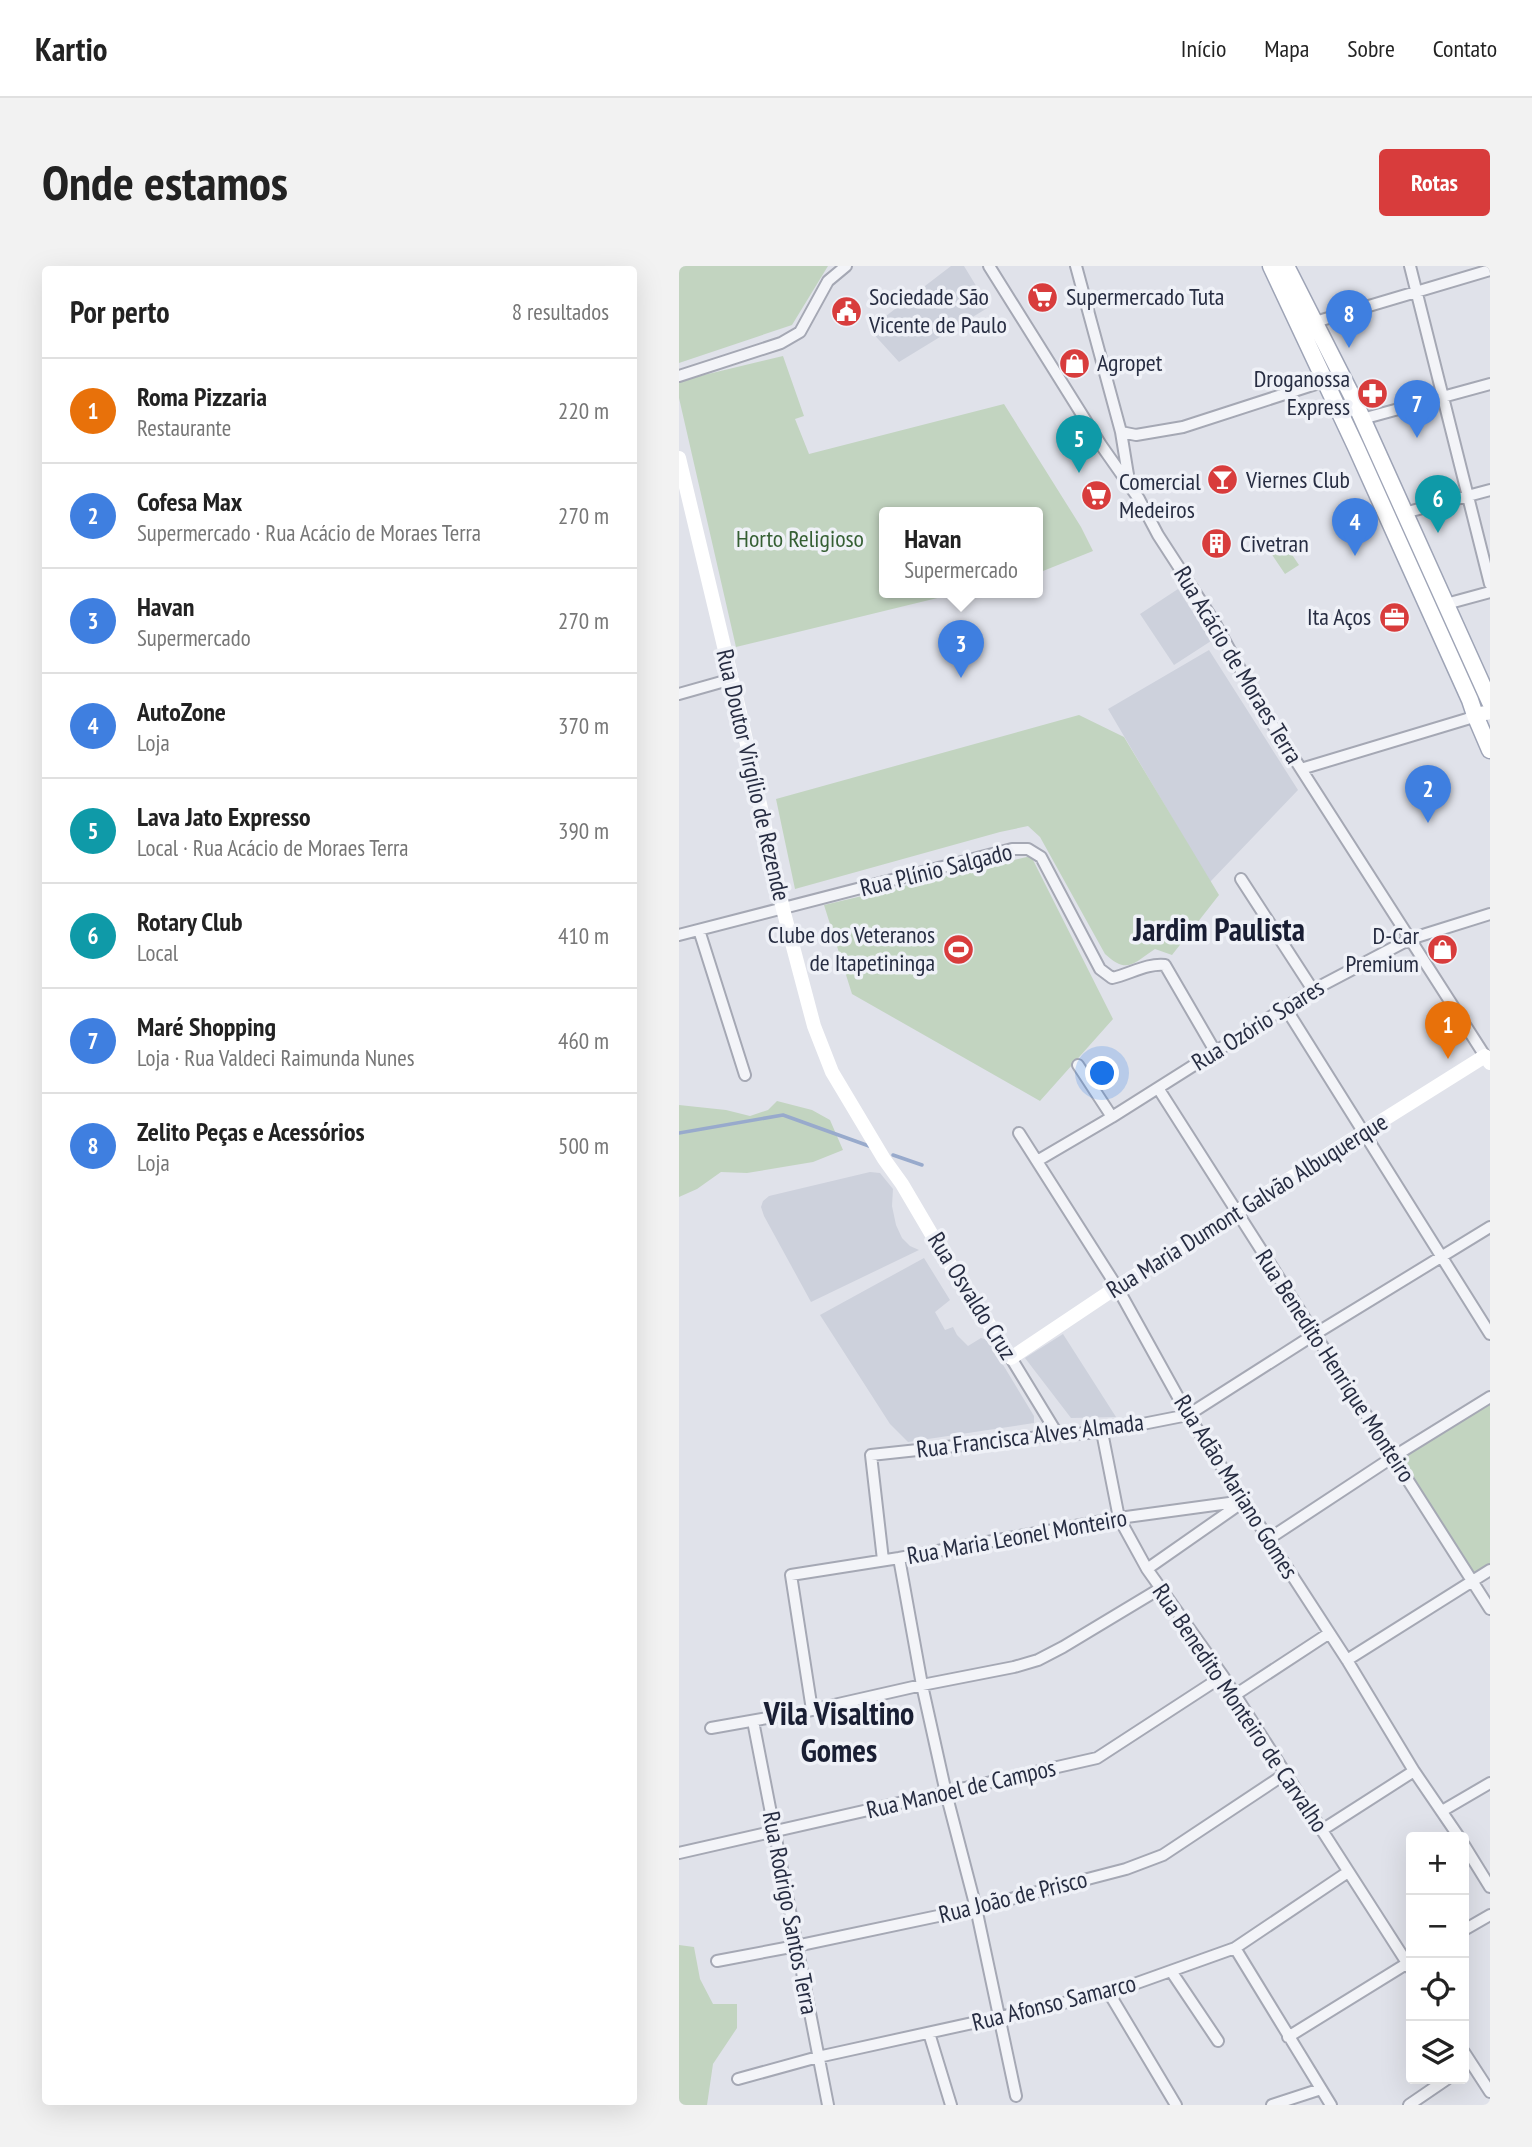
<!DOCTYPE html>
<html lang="pt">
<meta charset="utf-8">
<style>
body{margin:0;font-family:"PT Sans Narrow",sans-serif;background:#f2f2f2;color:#222}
.controls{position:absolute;right:21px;bottom:21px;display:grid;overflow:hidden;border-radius:7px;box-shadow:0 7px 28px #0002}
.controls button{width:63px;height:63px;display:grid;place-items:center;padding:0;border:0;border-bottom:2px solid #e0e0e0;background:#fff;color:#222;font:35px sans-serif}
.you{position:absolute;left:424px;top:808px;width:24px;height:24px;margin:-18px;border:5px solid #fff;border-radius:50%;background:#1a73e8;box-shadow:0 0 0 10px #1a73e833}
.badge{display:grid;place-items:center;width:46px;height:46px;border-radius:50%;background:#d83c3c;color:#fff;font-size:23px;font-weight:700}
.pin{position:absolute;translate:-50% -58px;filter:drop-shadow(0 2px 4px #0008)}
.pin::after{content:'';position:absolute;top:37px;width:24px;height:21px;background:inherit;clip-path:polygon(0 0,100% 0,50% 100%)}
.popup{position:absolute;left:200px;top:241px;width:164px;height:91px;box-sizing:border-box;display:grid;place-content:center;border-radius:7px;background:#fff;filter:drop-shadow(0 2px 5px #0005);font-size:23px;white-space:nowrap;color:#767676}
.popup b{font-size:26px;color:#222}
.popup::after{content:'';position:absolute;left:50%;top:100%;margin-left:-14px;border:14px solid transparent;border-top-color:#fff}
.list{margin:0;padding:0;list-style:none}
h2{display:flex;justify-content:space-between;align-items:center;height:91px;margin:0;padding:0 28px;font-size:30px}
h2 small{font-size:23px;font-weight:400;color:#767676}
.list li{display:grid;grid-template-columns:46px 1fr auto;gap:21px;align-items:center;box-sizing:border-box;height:105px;padding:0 28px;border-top:2px solid #e0e0e0}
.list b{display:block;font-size:26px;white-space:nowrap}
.list p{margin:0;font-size:23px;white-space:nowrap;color:#767676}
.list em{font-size:23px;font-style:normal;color:#767676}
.icon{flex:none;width:38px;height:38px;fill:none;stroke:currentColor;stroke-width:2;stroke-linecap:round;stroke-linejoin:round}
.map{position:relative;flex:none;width:811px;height:1839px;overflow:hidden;border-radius:7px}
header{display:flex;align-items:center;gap:42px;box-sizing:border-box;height:98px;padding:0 35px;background:#fff;border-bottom:2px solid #e0e0e0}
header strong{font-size:33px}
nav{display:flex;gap:38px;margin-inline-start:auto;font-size:24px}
.intro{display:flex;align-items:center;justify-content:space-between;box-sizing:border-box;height:168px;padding:0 42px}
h1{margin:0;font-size:49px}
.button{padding:18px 32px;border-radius:7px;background:#d83c3c;color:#fff;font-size:24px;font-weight:700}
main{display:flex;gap:42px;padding:0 42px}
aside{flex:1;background:#fff;border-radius:7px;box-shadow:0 7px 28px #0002}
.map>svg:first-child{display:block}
.built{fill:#cdd1dc}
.green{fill:#c2d4c0}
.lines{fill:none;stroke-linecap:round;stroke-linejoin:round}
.stream{stroke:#98aacc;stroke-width:3.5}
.street-casing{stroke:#a5a8b4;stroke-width:14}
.primary-casing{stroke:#9ea4b6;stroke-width:19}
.street{stroke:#f3f4f8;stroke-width:10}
.secondary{stroke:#fff;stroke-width:14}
.primary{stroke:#fff;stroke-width:16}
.labels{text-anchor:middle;stroke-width:7;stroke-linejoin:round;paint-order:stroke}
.poi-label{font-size:24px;fill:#272d42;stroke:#eff1f7;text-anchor:start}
.park-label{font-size:24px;fill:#355f33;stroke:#eff1f7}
.street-label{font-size:24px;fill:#272d42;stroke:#eff1f7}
.district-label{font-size:32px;font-weight:bold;fill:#191e33;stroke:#eff1f7}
</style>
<header>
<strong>Kartio</strong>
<nav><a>Início</a><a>Mapa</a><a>Sobre</a><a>Contato</a></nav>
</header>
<div class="intro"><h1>Onde estamos</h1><a class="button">Rotas</a></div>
<main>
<aside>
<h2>Por perto<small>8 resultados</small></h2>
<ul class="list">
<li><span class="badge" style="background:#e8710a">1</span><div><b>Roma Pizzaria</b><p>Restaurante</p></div><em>220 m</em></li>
<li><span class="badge" style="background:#3f7fe0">2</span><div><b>Cofesa Max</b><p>Supermercado · Rua Acácio de Moraes Terra</p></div><em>270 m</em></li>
<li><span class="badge" style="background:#3f7fe0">3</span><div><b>Havan</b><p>Supermercado</p></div><em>270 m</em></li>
<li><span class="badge" style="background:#3f7fe0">4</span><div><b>AutoZone</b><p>Loja</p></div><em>370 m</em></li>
<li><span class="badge" style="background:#0f9aa8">5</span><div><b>Lava Jato Expresso</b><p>Local · Rua Acácio de Moraes Terra</p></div><em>390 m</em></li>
<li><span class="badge" style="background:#0f9aa8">6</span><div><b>Rotary Club</b><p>Local</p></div><em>410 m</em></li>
<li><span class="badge" style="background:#3f7fe0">7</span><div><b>Maré Shopping</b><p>Loja · Rua Valdeci Raimunda Nunes</p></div><em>460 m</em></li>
<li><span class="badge" style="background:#3f7fe0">8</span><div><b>Zelito Peças e Acessórios</b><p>Loja</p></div><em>500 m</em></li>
</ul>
</aside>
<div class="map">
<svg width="811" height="1839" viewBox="0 0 811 1839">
<rect width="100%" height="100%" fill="#e0e2ea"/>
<path class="built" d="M272 0H285L310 41 220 96 190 63Z
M499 323 532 375 495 399 461 348Z
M530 384 619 524 531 616 429 443Z
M191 906 201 907 214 923 213 940 217 959 223 972 231 980 240 984 132 1036 85 950 82 941 84 935 90 930Z
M245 992 271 1034 256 1046 266 1064 274 1061 278 1069 289 1080 302 1072 309 1074 355 1150V1157L229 1176 211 1158 141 1049Z
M384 1068 437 1151 392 1152 346 1092Z"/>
<path class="green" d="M0 0H149L113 59 0 97Z
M104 90 125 150 116 153 130 188 325 138 402 261 414 285 359 307V246H205V326H283L57 381 0 132V115Z
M599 268 620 299 606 308 585 277Z
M400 449 445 471 540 629 493 689 476 683C454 697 449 709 426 688L361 571 349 560 321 566 116 623 97 533Z
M352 590 434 753 361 835 173 728 145 639Z
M98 835 133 844 151 854 164 884 134 896 68 907 42 906 18 923 0 931V839L47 844 71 850 89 844Z
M811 1137V1299L795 1309 721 1193Z
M0 1679 15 1681 21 1713 34 1738H58V1762L34 1798 28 1839H0Z"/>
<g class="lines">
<path class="stream" d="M0 867 104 849 190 880
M214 889 243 899"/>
<defs>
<path id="street" d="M310 0 422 179 460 233 479 269 536 357 581 439 806 790
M397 0 442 166 450 215
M731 0 811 318
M636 56 811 4
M0 110 102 77 121 66 149 15 167 0
M683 153 811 118
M442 166 457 169 504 161 646 115
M725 247 811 224
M767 338 811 326
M0 428 53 413
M622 503 788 453 796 449
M562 613 634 724
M20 664 66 809
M0 669 333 583H349L362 591 421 703 433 712C451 708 468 697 486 699L536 785
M606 741 811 1068
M399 799 433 851
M479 822 811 1343
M340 867 438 1021 509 1149 668 1394 735 1505 780 1571
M358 895 433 851 634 724 731 673 811 648
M332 1092 379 1169
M423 1166 440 1252 468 1303 544 1410 732 1703
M588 1274 714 1191 811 1131
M220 1292 243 1419 267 1527 297 1642 337 1830
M204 1294 192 1189 379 1169 423 1166 509 1149 636 1068 811 961
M468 1303 561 1238
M668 1394 811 1304
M556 1429 649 1368
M133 1444 112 1309 220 1292 440 1252 565 1235
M74 1455 149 1839
M32 1462 133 1444 243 1419 335 1401 359 1394 384 1381 482 1322
M763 1545 811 1517
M643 1564 735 1505
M785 1579 811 1621
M0 1587 418 1492 544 1410
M785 1664 811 1649
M556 1682 652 1839
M38 1695 117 1680 297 1642 447 1603 484 1589 606 1508
M492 1705 539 1775
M430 1727 497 1839
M250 1767 272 1839
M609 1771 732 1695
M785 1786 811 1826
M59 1813 139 1791 430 1727 556 1682 669 1606
M593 1839 642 1823
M730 1839 768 1813"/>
<path id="primary" d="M592 0 677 181 791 434 796 449 811 484
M607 0 673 130 811 436"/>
</defs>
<use href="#street" class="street-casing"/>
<use href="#primary" class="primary-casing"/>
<use href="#street" class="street"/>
<path class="secondary" d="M0 192 61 447 104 643 135 760 153 806 205 893 223 918 263 986 332 1092 438 1021 806 790 811 797
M796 449 811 446"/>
<use href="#primary" class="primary"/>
</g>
<defs>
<symbol id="supermarket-disc" viewBox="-11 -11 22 22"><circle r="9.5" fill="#d83c3c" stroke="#eff1f7"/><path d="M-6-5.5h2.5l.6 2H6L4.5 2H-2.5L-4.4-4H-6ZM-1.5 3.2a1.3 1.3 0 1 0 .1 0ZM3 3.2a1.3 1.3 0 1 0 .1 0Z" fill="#fff"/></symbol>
<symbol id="civic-disc" viewBox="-11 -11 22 22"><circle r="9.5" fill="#d83c3c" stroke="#eff1f7"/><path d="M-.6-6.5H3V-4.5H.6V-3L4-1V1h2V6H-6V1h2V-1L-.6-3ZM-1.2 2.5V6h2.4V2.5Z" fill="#fff"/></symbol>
<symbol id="shop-disc" viewBox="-11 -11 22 22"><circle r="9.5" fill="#d83c3c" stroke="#eff1f7"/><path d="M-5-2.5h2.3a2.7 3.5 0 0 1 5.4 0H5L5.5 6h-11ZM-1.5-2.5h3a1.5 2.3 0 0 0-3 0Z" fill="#fff"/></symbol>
<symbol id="pharmacy-disc" viewBox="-11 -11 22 22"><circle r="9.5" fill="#d83c3c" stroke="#eff1f7"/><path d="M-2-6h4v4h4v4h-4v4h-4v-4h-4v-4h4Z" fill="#fff"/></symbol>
<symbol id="bar-disc" viewBox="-11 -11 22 22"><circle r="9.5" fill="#d83c3c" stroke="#eff1f7"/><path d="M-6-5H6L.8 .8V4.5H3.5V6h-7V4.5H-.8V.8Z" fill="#fff"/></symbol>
<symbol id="building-disc" viewBox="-11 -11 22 22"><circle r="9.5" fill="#d83c3c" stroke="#eff1f7"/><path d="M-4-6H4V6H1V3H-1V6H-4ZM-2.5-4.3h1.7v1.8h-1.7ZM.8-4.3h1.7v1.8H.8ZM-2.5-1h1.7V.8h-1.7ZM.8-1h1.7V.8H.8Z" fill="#fff"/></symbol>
<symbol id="office-disc" viewBox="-11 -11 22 22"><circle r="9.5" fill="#d83c3c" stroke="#eff1f7"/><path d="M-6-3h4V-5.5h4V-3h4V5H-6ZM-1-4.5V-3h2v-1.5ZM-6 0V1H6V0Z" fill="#fff"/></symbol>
<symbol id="stadium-disc" viewBox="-11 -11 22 22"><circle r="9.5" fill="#d83c3c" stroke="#eff1f7"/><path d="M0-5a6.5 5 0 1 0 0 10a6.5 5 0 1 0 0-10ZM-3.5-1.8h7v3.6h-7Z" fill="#fff"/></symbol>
</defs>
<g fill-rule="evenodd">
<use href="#supermarket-disc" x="346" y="14" width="35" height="35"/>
<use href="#civic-disc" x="150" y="28" width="35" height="35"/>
<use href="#shop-disc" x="378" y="80" width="35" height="35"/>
<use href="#pharmacy-disc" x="676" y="110" width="35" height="35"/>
<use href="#bar-disc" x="526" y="196" width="35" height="35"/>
<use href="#supermarket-disc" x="400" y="212" width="35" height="35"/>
<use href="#building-disc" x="520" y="260" width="35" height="35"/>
<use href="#office-disc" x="698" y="334" width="35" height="35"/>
<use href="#stadium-disc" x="262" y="666" width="35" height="35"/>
<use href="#shop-disc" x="746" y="666" width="35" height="35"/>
</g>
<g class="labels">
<g class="poi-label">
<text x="190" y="39">Sociedade São<tspan x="190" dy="28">Vicente de Paulo</tspan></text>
<text x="387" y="39">Supermercado Tuta</text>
<text x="418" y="105">Agropet</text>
<text x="671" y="121" text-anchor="end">Droganossa<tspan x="671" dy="28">Express</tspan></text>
<text x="567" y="222">Viernes Club</text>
<text x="440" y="224">Comercial<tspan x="440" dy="28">Medeiros</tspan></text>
<text x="561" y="286">Civetran</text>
<text x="692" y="359" text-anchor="end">Ita Aços</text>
<text x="256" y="677" text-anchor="end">Clube dos Veteranos<tspan x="256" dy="28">de Itapetininga</tspan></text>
<text x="740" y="678" text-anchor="end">D-Car<tspan x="740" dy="28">Premium</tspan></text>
</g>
<g class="park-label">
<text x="121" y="281">Horto Religioso</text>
</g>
<g class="street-label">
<text transform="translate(559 399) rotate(59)" y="8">Rua Acácio de Moraes Terra</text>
<text transform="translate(74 509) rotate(77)" y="8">Rua Doutor Virgílio de Rezende</text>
<text transform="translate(257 604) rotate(-14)" y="8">Rua Plínio Salgado</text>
<text transform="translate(579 759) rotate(-32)" y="8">Rua Ozório Soares</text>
<text transform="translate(568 940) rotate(-32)" y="8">Rua Maria Dumont Galvão Albuquerque</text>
<text transform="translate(293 1030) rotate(58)" y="8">Rua Osvaldo Cruz</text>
<text transform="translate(656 1100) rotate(57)" y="8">Rua Benedito Henrique Monteiro</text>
<text transform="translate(351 1170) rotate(-7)" y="8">Rua Francisca Alves Almada</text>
<text transform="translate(557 1221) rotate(58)" y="8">Rua Adão Mariano Gomes</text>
<text transform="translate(338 1271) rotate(-10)" y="8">Rua Maria Leonel Monteiro</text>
<text transform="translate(561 1442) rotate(56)" y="8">Rua Benedito Monteiro de Carvalho</text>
<text transform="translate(282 1523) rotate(-13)" y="8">Rua Manoel de Campos</text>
<text transform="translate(334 1631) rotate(-14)" y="8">Rua João de Prisco</text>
<text transform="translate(111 1647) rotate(79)" y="8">Rua Rodrigo Santos Terra</text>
<text transform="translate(375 1737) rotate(-14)" y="8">Rua Afonso Samarco</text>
</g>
<g class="district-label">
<text x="540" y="675">Jardim Paulista</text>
<text x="160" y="1459">Vila Visaltino<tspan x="160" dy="37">Gomes</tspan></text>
</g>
</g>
</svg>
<div class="controls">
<button>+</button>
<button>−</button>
<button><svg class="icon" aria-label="locate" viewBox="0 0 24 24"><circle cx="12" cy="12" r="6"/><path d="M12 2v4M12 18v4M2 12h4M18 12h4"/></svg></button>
<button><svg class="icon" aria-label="layers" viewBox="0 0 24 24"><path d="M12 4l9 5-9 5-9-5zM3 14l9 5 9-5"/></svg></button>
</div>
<div class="you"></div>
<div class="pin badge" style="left:769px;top:793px;background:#e8710a">1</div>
<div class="pin badge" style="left:749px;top:557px;background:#3f7fe0">2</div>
<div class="pin badge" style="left:282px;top:412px;background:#3f7fe0">3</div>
<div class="popup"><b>Havan</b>Supermercado</div>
<div class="pin badge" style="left:676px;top:290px;background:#3f7fe0">4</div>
<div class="pin badge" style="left:400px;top:207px;background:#0f9aa8">5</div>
<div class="pin badge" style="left:759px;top:267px;background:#0f9aa8">6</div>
<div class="pin badge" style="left:738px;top:172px;background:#3f7fe0">7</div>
<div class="pin badge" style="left:670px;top:82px;background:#3f7fe0">8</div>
</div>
</main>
